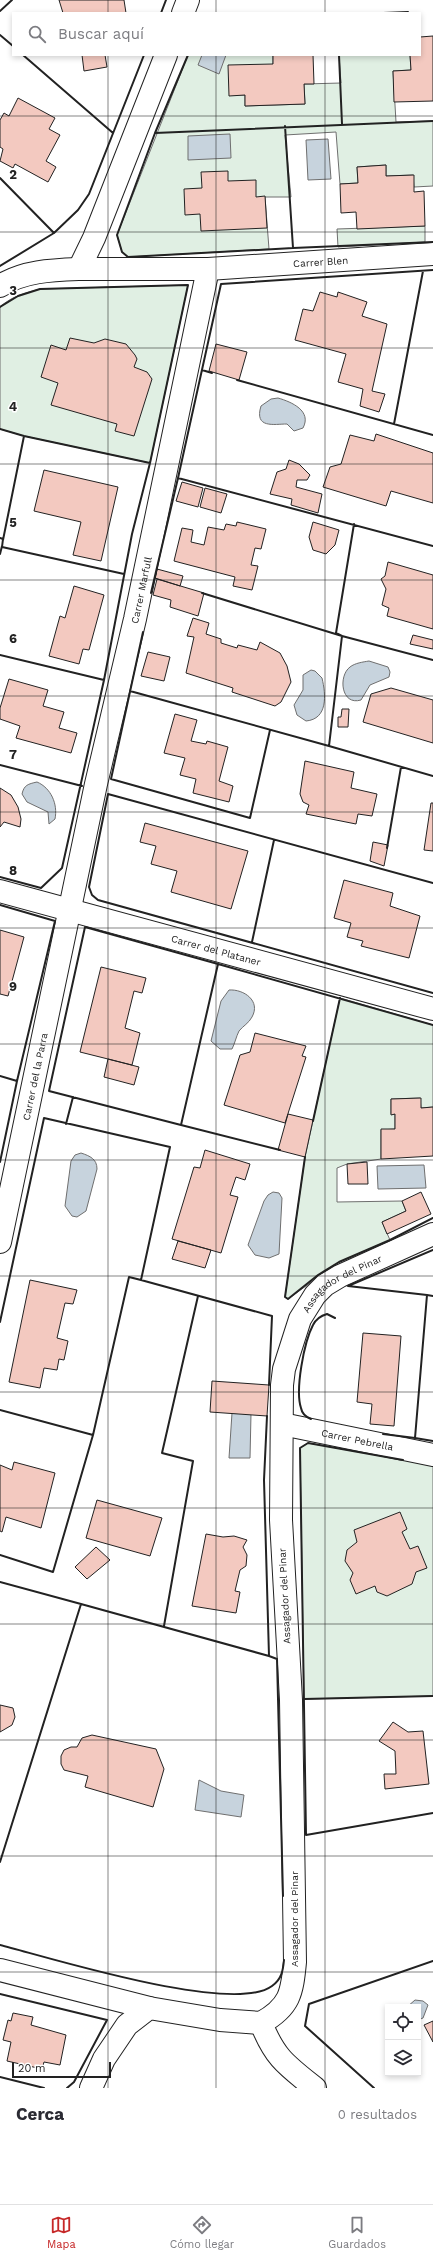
<!DOCTYPE html>
<html lang="es">
<meta charset="utf-8">
<style>
body{margin:0;font-family:"Work Sans",sans-serif;background:#f2f2f3;color:#2b2b33}
.controls{position:absolute;right:12px;bottom:12px;display:grid;overflow:hidden;border-radius:0px;box-shadow:0 2px 6px #0003}
.controls button{width:36px;height:36px;display:grid;place-items:center;padding:0;border:0;border-bottom:1px solid #e1e1e2;background:#fff;color:#2b2b33;font:20px sans-serif}
.scale{position:absolute;left:12px;bottom:10px;width:99px;box-sizing:border-box;padding-left:4px;border:2px solid #222;border-top:0;font-size:11px;line-height:14px;white-space:nowrap;color:#222;-webkit-text-stroke:3px #fff;paint-order:stroke}
.list{margin:0;padding:0;list-style:none}
h2{display:flex;justify-content:space-between;align-items:center;height:52px;margin:0;padding:0 16px;font-size:17px}
h2 small{font-size:13px;font-weight:400;color:#7c7c81}
.icon{flex:none;width:22px;height:22px;fill:none;stroke:currentColor;stroke-width:2;stroke-linecap:round;stroke-linejoin:round}
.map{position:relative;flex:none;width:433px;height:2088px;overflow:hidden}
.search{position:absolute;background:#fff;box-shadow:0 2px 6px #0003;left:12px;right:12px;top:12px;height:44px;display:flex;align-items:center;gap:10px;box-sizing:border-box;padding:0 14px;border-radius:0px;color:#7c7c81;font-size:15px}
.sheet{height:116px;background:#fff}
nav{display:flex;justify-content:space-around;align-items:center;box-sizing:border-box;height:56px;border-top:1px solid #e1e1e2;background:#fff;font-size:11px;color:#7c7c81}
nav a{display:grid;justify-items:center;gap:2px}
nav .on{color:#c62828}
.map>svg:first-child{display:block}
.green{fill:#e0efe3;stroke:#6f6f6f}
.water{fill:#c7d3dd;stroke:#6f6f6f}
.building{fill:#f3c9c0;stroke:#222}
.lines{fill:none;stroke-linecap:round;stroke-linejoin:round}
.minor-casing{stroke:#222;stroke-width:24}
.minor{stroke:#fff;stroke-width:22}
.wall{stroke:#222;stroke-width:2}
.grid{fill:none;stroke:#222;stroke-width:1;stroke-opacity:0.55}
.labels{text-anchor:middle;stroke-width:3;stroke-linejoin:round;paint-order:stroke}
.street-label{font-size:10px;fill:#222;stroke:#fff}
.grid-label{font-size:13px;text-anchor:middle;font-weight:bold;fill:#222;stroke:#fff;stroke-width:3;stroke-linejoin:round;paint-order:stroke}
</style>
<div class="map">
<svg width="433" height="2088" viewBox="0 0 433 2088">
<rect width="100%" height="100%" fill="#fff"/>
<path class="green" d="M188 55H273V64L230 95H245V106L305 104 304 84 341 83 339 55H410L411 70 393 71 396 122 433 121V186L414 187 413 175 386 176V165L357 167 358 183 340 184 336 132 285 135 291 197H265L269 249 128 257 122 252 117 235Z
M425 226V242L338 247 337 229Z
M188 285 150 463 24 436 0 429V307C12 296 25 293 40 289Z
M340 998 433 1025V1107L421 1108 420 1098 391 1099V1114H395V1129L381 1130V1159L347 1164 337 1168V1202L402 1201 406 1211 382 1222 390 1240 339 1262 288 1299 285 1297 305 1157Z
M308 1443 433 1465V1696L304 1699 300 1448Z"/>
<path class="water" d="M202 55H226L219 74 198 65Z
M230 134 231 158 188 160V136Z
M328 139 331 179 308 180 306 140Z
M278 398C292 402 312 411 303 428L294 431 287 424C274 424 254 429 261 406L271 399Z
M369 661 388 667 390 672 389 677 370 685 361 700C341 706 338 676 350 667 355 663 363 662 369 661Z
M311 670 315 671 322 678C326 695 328 719 306 721L297 715 294 705 303 690V675Z
M37 782C51 788 58 804 55 819L49 824 48 812 27 802 22 794C24 785 28 784 37 782Z
M229 990C244 989 261 1001 252 1017 249 1023 243 1026 239 1031 236 1037 235 1043 232 1049H220L211 1041 221 1001Z
M81 1153C90 1156 97 1159 97 1169L86 1211 77 1217 72 1216 65 1206 71 1161 75 1155Z
M424 1165 426 1188 378 1189 377 1166Z
M273 1192 279 1193 282 1198 279 1254 269 1258 255 1255 248 1245 264 1201 268 1195Z
M232 1413 251 1414 250 1458H229Z
M199 1780 221 1791 244 1795 241 1817 195 1810Z
M415 2000 423 2001 428 2005 423 2018 418 2020V2007H407Z"/>
<path class="building" d="M59 0H124L126 13H63Z
M433 36V101L394 102 393 71 411 70 410 55H420V37Z
M82 55H105L107 67 84 71Z
M273 55H313L314 84H304L305 104 245 106V95L229 96 228 65 273 64Z
M18 98 55 118 49 129 60 135 46 161 56 167 48 182 15 164 13 168 0 161 3 149 0 147V120L4 113 9 116Z
M386 165V176L414 175V192L424 191 425 226 357 229 356 212 341 213 340 184 358 183 357 167Z
M228 171V181L256 180V197L265 196 267 228 201 231 200 214 185 215 184 189 202 188 201 172Z
M320 292 337 297 338 292 367 302 362 316 387 324 372 391 385 394 379 412 360 406 363 389 338 382 346 354 295 340 303 309 313 311Z
M70 338 94 343 105 339 126 344 135 355 137 359 134 367 147 372 152 379 134 436 115 431 117 424 51 405 58 383 41 377 51 345 66 350Z
M216 344 247 352 239 380 209 371Z
M376 434 433 453V503L391 491 386 506 323 487 330 467 341 464 350 435 374 441Z
M289 460 299 464 310 475 307 480H297L296 487 322 494 318 513 291 505 292 499 270 494 277 472 286 469Z
M44 470 118 487 101 561 73 555 81 522 34 511Z
M182 482 203 488 198 507 176 501Z
M205 488 227 494 221 513 200 507Z
M237 522 266 529 261 549 255 548 251 565 258 566 252 590 233 586 235 577 174 561 182 528 193 530 191 542 204 545 208 527 224 530 226 524 236 526Z
M313 522 339 530 335 545 326 554 313 550 309 537Z
M388 562 433 575V629L387 616 389 608 382 605 386 589 381 579 385 576Z
M157 569 183 576 180 586 155 578Z
M157 579 204 593 198 616 170 607 171 600 153 595Z
M74 586 104 595 89 650 83 649 79 664 49 656 60 616 65 618Z
M193 618 209 623 206 634 221 639V643L237 648 238 645 257 650 260 642 280 653 287 666 291 682 281 702 275 706 232 692 233 688 186 673 194 637 187 636Z
M413 635 433 640V649L410 644Z
M148 652 170 657 164 681 141 676Z
M9 679 48 690 43 706 64 712 59 728 77 733 71 753 16 738 20 726 0 719V708Z
M391 688 433 700V743L363 722 371 694Z
M342 709H349L348 727H338V717H341Z
M175 714 197 720 191 741 206 744 207 741 228 747 219 781 233 786 229 802 193 793 196 779 180 775 185 758 164 753Z
M305 761 354 772 351 788 377 794 372 816 358 814 356 824 306 814 309 805 303 802 300 794Z
M0 788 11 795 18 807 21 819 20 827 4 822 0 827Z
M431 803H433V851L424 850Z
M145 823 248 851 231 909 171 892 177 871 151 864 156 846 140 842Z
M373 842 388 845 384 866 370 861Z
M344 880 393 893 390 906 420 916 409 958 361 946 363 941 347 937 351 923 334 918Z
M0 930 24 937 8 996 0 994Z
M101 967 146 978 142 993 134 991 125 1028 140 1033 132 1065 80 1052Z
M255 1033 306 1046 302 1056 306 1057 285 1123 224 1105 240 1055 250 1052Z
M108 1059 139 1067 134 1085 104 1077Z
M421 1098V1108L433 1107V1156L381 1159V1129H395V1114L391 1115V1099Z
M288 1114 313 1120 305 1157 278 1150Z
M205 1150 250 1164 245 1180 236 1177 230 1195 238 1197 221 1253 172 1239 194 1167 200 1168Z
M367 1162 368 1184H348L347 1164Z
M421 1192 431 1214 387 1234 382 1222 406 1211 402 1201Z
M178 1241 211 1250 205 1268 172 1259Z
M30 1280 77 1290 73 1304 65 1303 57 1338 68 1341 64 1360 59 1359 57 1370 44 1368 40 1388 9 1382Z
M363 1333 401 1336 394 1426 370 1424 372 1404 357 1402Z
M212 1381 269 1385 267 1416 210 1412Z
M14 1462 55 1473 41 1528 6 1517 2 1532 0 1531V1465L12 1470Z
M97 1500 162 1518 150 1556 86 1538Z
M400 1512 407 1529 402 1532 410 1549 418 1546 427 1568 416 1572 412 1584 387 1596 377 1592 375 1586 356 1594 350 1580 353 1573 345 1561 347 1550 357 1542 354 1530Z
M206 1534 223 1537 234 1536 247 1540 243 1547 247 1555 246 1566 240 1570 235 1591 240 1592 236 1613 192 1606Z
M96 1547 110 1560 87 1579 75 1567Z
M0 1705 13 1708 15 1717 12 1725 0 1732Z
M393 1722 408 1732 423 1731 429 1784 385 1789 384 1774H396L395 1751 379 1741Z
M92 1735 156 1749 164 1769 153 1807 85 1787 88 1776 64 1770 61 1764V1756L64 1750 71 1747H77L82 1738Z
M13 2013 33 2017 31 2025 66 2035 60 2065 44 2062 42 2069 7 2061 11 2042 3 2040 8 2020 11 2021Z
M433 2021V2042L424 2025Z"/>
<g class="lines">
<defs>
<g id="minor">
<path d="M183 13 188 0"/>
<path id="s1" d="M166 55 94 238 79 269H208L433 254"/>
<path d="M0 286C23 271 52 270 79 269"/>
<path id="s2" d="M0 891 433 1009"/>
<path id="s3" d="M0 1242 96 784 135 619 208 269"/>
<path id="s4" d="M282 1424 433 1455"/>
<path d="M0 1970 149 2008"/>
<path id="s5" d="M261 2023C290 2007 292 1993 295 1962L291 1700 281 1520 282 1385 284 1369 300 1319 315 1295 325 1285 340 1276 433 1234"/>
<path d="M261 2023C275 2058 286 2065 315 2088"/>
<path d="M91 2088 104 2059 127 2025 149 2008 220 2020 261 2023"/>
</g>
</defs>
<use href="#minor" class="minor-casing"/>
<use href="#minor" class="minor"/>
<path class="wall" d="M0 11 12 0
M161 13 166 0
M383 13 408 12
M0 35 13 46
M23 55 113 133
M188 55 155 133 433 121
M339 55 342 124
M285 126 293 248 433 242
M155 133 117 235 122 252 128 257 293 248
M0 178 54 233 0 266
M54 233 78 210 89 194 144 55
M433 270 221 284 178 478 433 546
M0 307 18 296 40 289 188 285 150 463 24 436 0 429
M202 370 212 373
M237 380 433 435
M394 424 423 271
M354 524 336 633 342 636 329 746 433 776
M0 538 3 539 2 547 124 574
M3 540 24 436
M0 554 2 546
M151 593 178 478
M202 593 342 636 433 660
M143 632 111 779 250 818 270 730
M0 655 104 680 62 868 41 888 0 877
M104 680 132 534 150 463
M130 691 329 746
M0 765 82 786
M387 848 401 767
M433 883 108 794 89 887 92 895 98 900 433 993
M0 905 55 921 17 1081 0 1162
M252 942 274 840
M0 1076 17 1081
M313 1121 340 998
M66 1124 73 1097
M181 1125 49 1091 85 927 218 964
M280 1150 181 1125 218 964 433 1025
M305 1157 285 1297 288 1299 318 1275 339 1262 390 1240 433 1218
M427 1295 348 1286 433 1250
M433 1296 427 1295 415 1438 433 1441
M0 1322 44 1118 170 1147 141 1280 272 1316 269 1385
M0 1410 93 1435 129 1277 141 1280
M311 1419C306 1417 302 1414 301 1408 295 1390 304 1342 313 1325 316 1319 320 1316 327 1314L335 1318
M383 1434 415 1438
M403 1460 308 1443 300 1448 306 1835 433 1813
M0 1555 53 1572 93 1435
M0 1582 81 1604 0 1862
M81 1604 269 1656 264 1480 267 1416
M164 1626 193 1461 162 1453 198 1296
M269 1656 277 1659 283 1896
M304 1699 433 1696
M0 1945C51 1958 233 2015 272 1986 282 1979 283 1970 284 1960
M0 1994 107 2020 74 2082 67 2088
M0 2077 44 2088
M374 2088 305 2026 309 2004 433 1961"/>
</g>
<path class="grid" d="M108 0V13M216 0V13M325 0V13M108 55V2088M216 55V2088M325 55V2088M0 116H433M0 232H433M0 348H433M0 464H433M0 580H433M0 696H433M0 812H433M0 928H433M0 1044H433M0 1160H433M0 1276H433M0 1392H433M0 1508H433M0 1624H433M0 1740H433M0 1856H433M0 1972H433"/>
<g class="labels">
<g class="street-label">
<text dy="4" stroke="none"><textPath href="#s1" startOffset="473">Carrer Blen</textPath></text>
<text dy="4" stroke="none"><textPath href="#s3" startOffset="667">Carrer Marfull</textPath></text>
<text dy="4" stroke="none"><textPath href="#s2" startOffset="224">Carrer del Plataner</textPath></text>
<text dy="4" stroke="none"><textPath href="#s3" startOffset="169">Carrer del la Parra</textPath></text>
<text dy="4" stroke="none"><textPath href="#s5" startOffset="777">Assagador del Pinar</textPath></text>
<text dy="4" stroke="none"><textPath href="#s4" startOffset="77">Carrer Pebrella</textPath></text>
<text transform="translate(284 1596) rotate(-93)" y="4">Assagador del Pinar</text>
<text transform="translate(294 1919) rotate(-90)" y="4">Assagador del Pinar</text>
</g>
</g>
<g class="grid-label">
<text x="13" y="179">2</text>
<text x="13" y="295">3</text>
<text x="13" y="411">4</text>
<text x="13" y="527">5</text>
<text x="13" y="643">6</text>
<text x="13" y="759">7</text>
<text x="13" y="875">8</text>
<text x="13" y="991">9</text>
</g>
</svg>
<div class="controls">
<button><svg class="icon" aria-label="locate" viewBox="0 0 24 24"><circle cx="12" cy="12" r="6"/><path d="M12 2v4M12 18v4M2 12h4M18 12h4"/></svg></button>
<button><svg class="icon" aria-label="layers" viewBox="0 0 24 24"><path d="M12 4l9 5-9 5-9-5zM3 14l9 5 9-5"/></svg></button>
</div>
<div class="scale">20 m</div>
<div class="search"><svg class="icon" aria-label="search" viewBox="0 0 24 24"><circle cx="10" cy="10" r="6"/><path d="M15 15l6 6"/></svg>Buscar aquí</div>
</div>
<section class="sheet">
<h2>Cerca<small>0 resultados</small></h2>
<ul class="list">
</ul>
</section>
<nav>
<a class="on"><svg class="icon" aria-label="map" viewBox="0 0 24 24"><path d="M3 6l6-2 6 2 6-2v14l-6 2-6-2-6 2zM9 4v14M15 6v14"/></svg>Mapa</a>
<a><svg class="icon" aria-label="directions" viewBox="0 0 24 24"><path d="M12 3l9 9-9 9-9-9zM9 14v-3h6M13 9l2 2-2 2"/></svg>Cómo llegar</a>
<a><svg class="icon" aria-label="saved" viewBox="0 0 24 24"><path d="M7 4h10v16l-5-4-5 4z"/></svg>Guardados</a>
</nav>
